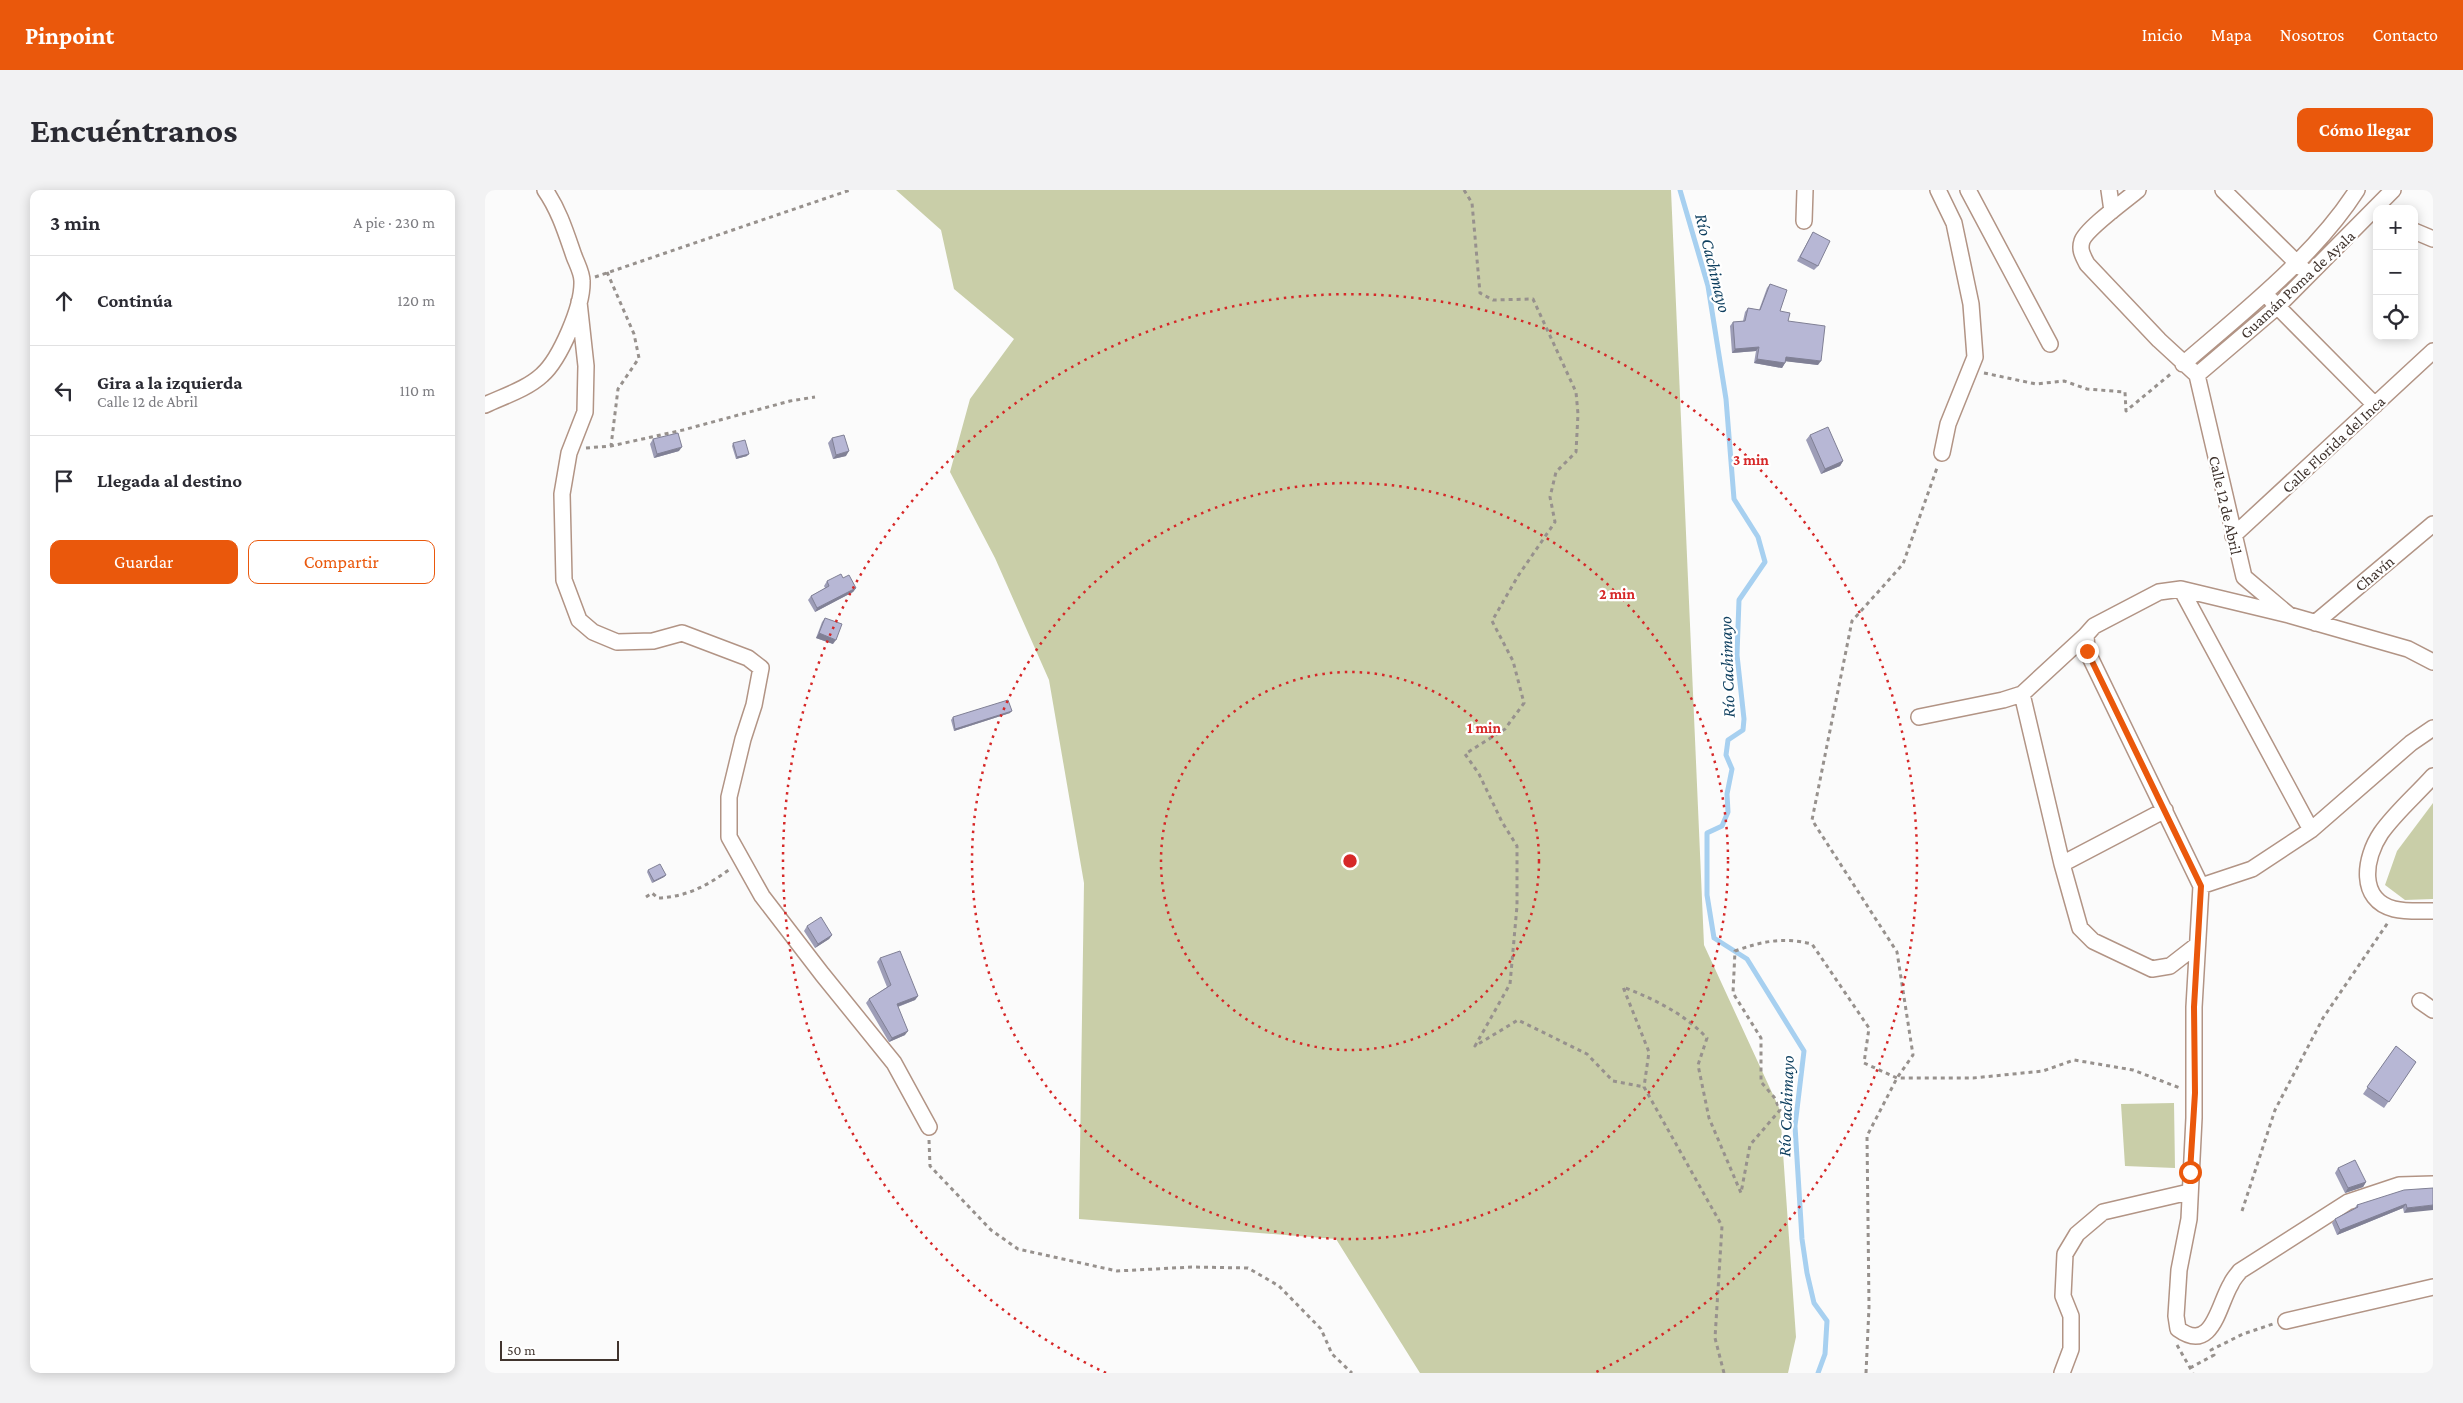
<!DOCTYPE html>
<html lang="es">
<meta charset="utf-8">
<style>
body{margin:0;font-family:"Crimson Pro",serif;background:#f2f2f3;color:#2b2b33}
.controls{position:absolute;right:15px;top:15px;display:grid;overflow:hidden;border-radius:10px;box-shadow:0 2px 12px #0003}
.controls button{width:45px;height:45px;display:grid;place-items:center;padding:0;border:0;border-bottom:1px solid #e1e1e2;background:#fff;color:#2b2b33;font:25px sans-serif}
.scale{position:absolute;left:15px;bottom:12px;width:119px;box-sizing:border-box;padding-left:5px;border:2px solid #40342e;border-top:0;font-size:14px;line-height:18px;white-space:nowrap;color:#40342e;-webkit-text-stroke:4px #fff;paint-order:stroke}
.stop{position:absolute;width:15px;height:15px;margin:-11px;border:4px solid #ea580c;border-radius:50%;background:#fff}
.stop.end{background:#ea580c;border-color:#fff;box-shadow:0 1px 5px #0008}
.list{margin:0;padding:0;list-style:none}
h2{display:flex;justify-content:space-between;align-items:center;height:65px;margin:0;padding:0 20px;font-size:21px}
h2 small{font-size:16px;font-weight:400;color:#7c7c81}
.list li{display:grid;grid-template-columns:32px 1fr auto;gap:15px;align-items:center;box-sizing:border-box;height:90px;padding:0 20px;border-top:1px solid #e1e1e2}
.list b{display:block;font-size:19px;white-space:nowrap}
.list p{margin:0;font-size:16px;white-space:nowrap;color:#7c7c81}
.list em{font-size:16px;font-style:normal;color:#7c7c81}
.actions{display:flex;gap:10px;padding:15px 20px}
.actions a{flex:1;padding:11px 0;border:1px solid #ea580c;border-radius:10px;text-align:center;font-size:18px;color:#ea580c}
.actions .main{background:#ea580c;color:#fff}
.icon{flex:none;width:28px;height:28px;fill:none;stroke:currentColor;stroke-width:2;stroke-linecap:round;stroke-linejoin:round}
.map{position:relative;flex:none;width:1948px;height:1183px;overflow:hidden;border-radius:10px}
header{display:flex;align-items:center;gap:30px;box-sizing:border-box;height:70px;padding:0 25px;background:#ea580c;color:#fff}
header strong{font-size:24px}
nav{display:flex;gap:28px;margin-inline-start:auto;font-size:18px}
.intro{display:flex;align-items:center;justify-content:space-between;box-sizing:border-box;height:120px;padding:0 30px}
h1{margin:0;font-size:35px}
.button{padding:12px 22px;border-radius:10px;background:#ea580c;color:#fff;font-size:18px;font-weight:700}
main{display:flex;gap:30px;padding:0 30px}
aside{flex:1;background:#fff;border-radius:10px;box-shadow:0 2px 12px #0003}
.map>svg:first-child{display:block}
.green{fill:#c9cea8}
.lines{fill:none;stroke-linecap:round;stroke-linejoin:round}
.stream{stroke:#a7d0f0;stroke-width:5}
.minor-casing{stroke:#b29485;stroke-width:18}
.path{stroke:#97918d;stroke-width:3;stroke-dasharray:4 4;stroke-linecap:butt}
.minor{stroke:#fff;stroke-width:15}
.wall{fill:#9d9db7}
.shaded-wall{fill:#808095}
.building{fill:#b7b7d5;stroke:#808095}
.route{stroke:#ea580c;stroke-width:6}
.ring{fill:none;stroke:#d62828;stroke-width:2.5;stroke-dasharray:2.5 5}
.labels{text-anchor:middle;stroke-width:4.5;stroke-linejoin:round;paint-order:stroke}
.street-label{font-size:16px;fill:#40342e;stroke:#fff}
.water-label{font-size:18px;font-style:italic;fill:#0e3f5f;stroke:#fff}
.centre{fill:#d62828;stroke:#fff;stroke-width:2.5}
.ring-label{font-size:15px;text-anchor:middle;font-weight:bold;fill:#d62828;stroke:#fff;stroke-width:4.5;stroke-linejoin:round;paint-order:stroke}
</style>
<header>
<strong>Pinpoint</strong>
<nav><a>Inicio</a><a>Mapa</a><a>Nosotros</a><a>Contacto</a></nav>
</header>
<div class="intro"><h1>Encuéntranos</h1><a class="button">Cómo llegar</a></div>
<main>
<aside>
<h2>3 min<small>A pie · 230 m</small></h2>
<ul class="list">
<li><svg class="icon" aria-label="ahead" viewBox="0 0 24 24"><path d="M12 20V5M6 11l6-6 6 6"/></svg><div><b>Continúa</b></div><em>120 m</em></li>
<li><svg class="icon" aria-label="left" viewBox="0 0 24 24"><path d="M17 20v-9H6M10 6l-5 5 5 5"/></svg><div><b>Gira a la izquierda</b><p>Calle 12 de Abril</p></div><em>110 m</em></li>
<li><svg class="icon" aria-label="arrive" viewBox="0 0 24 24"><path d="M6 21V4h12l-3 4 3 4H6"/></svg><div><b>Llegada al destino</b></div></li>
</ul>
<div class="actions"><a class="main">Guardar</a><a>Compartir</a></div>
</aside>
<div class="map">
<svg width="1948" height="1183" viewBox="0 0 1948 1183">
<rect width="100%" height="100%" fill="#fbfbfb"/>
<path class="green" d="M411 0H1186L1219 755 1295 920 1311 1147 1303 1183H935L851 1049 594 1029 599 693 564 490 510 368 465 282 485 209 529 149 469 99 456 40Z
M1948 613V709L1920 710 1900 695 1912 661Z
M1689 913 1690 978 1640 976 1636 914Z"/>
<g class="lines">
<path class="stream" d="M1195 0 1223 96 1241 209 1249 309 1273 347 1280 372 1254 410 1252 465 1259 529 1258 540 1243 550 1241 565 1247 579 1242 604 1243 622 1237 636 1222 643V705L1229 748 1262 769 1319 861 1310 936 1317 1049 1322 1083 1329 1113 1342 1131 1340 1164 1333 1183"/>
<defs>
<path id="minor" d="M1453 0 1469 33 1486 114 1490 167 1463 234 1457 263
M1483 0 1565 154
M1624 0 1627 21
M1653 0C1641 10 1601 39 1597 51 1594 60 1598 66 1602 74L1674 150 1712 185
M1738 0 1818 79
M1319 31 1320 0
M1929 41 1948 49
M1786 110 1890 215
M94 112 101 176 100 222 84 263 77 304 79 390 94 430 108 442 132 452 168 451 197 443 263 468 276 478 269 515 258 549 244 607V647L277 706 337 784 409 873 444 937
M1698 174C1757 123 1830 66 1872 0
M1712 185 1759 387 1804 425 1923 459 1948 472
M1712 185 1793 116 1908 0
M0 215C19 206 42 199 57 185 75 169 98 116 97 91 97 83 92 74 89 66 81 43 74 20 60 0
M1748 346 1948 161
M1696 399 1826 640
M1830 433 1948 334
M1537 504 1577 674 1595 738 1608 751 1667 779 1685 776 1712 755
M1434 527 1518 510 1537 504 1601 445
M1948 538 1926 553 1826 640 1767 679 1716 696 1709 817V928L1704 1029 1694 1080 1691 1126 1693 1139C1728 1164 1733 1115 1746 1094 1748 1089 1752 1085 1755 1081L1863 1012 1914 995 1948 994
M1948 586C1931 605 1910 623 1896 643 1879 668 1873 710 1909 719 1921 722 1936 721 1948 721
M1577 674 1680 620
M1716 696 1602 461 1601 445 1609 436 1674 402 1696 399 1804 425
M1935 811 1948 820
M1801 1131 1948 1097
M1577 1183 1586 1159V1126L1578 1106 1580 1064 1592 1044 1618 1022 1704 1002"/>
</defs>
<use href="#minor" class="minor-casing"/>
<path class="path" d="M979 0 987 13 995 103 1008 110 1048 109 1091 202 1093 224 1091 262 1071 282 1065 307 1070 332 1033 386 1007 431 1028 471 1039 513 1020 539 980 564 994 584 1017 632 1032 656V716L1025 794 990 856 1033 830 1102 864 1128 891 1159 897
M122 82 149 144 154 168 133 199 126 256
M110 87 365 0
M1499 183 1551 194 1579 191 1602 199 1640 202 1641 221 1688 182
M101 258 126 256 198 240 305 211 330 207
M161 707 167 703 173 708C201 707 222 696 245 679
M444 950 445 976 506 1040 533 1059 632 1081 707 1077 763 1078 794 1096 836 1139 847 1164 867 1183
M1757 1021 1790 920 1838 828 1904 731
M1692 1155 1708 1183
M1705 1178 1729 1165 1726 1160 1758 1144 1788 1134
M1239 1183 1230 1148 1237 1036 1159 897 1164 862 1138 797C1171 810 1198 823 1222 848L1213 875 1224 928 1256 1003 1265 955 1295 920 1289 907 1276 892V848L1248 803 1250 761C1278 751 1298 747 1327 754L1384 838 1379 873 1412 888H1488L1558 881 1589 870 1648 880 1695 898
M1381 1183 1384 1117 1382 946 1412 888 1428 865 1412 762 1327 630 1367 431 1418 374 1453 275"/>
<use href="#minor" class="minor"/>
</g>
<path class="wall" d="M1328 42 1333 76 1329 80 1312 71Z
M1285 94 1295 121 1303 131 1333 175 1301 171 1300 173 1297 178 1269 173 1271 161 1247 163 1245 136 1248 132 1258 131 1260 122 1263 118 1274 120 1282 98Z
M1325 245 1358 271 1355 276 1336 284 1321 250Z
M347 248 361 266 348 269 343 253Z
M168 249 194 261 169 268 165 254Z
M248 253 262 266 251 269 247 256Z
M358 388 371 398 368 402 330 422 323 410 326 406 340 398 339 396 342 391Z
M340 428 348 454 331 448 337 432Z
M525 523 469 541 466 530 468 527Z
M163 680 181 685 179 687 167 693 162 682Z
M322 736 347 745 344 749 330 758 319 741Z
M395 768 433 806 430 810 413 817 420 845 404 852 381 813 384 809 402 797 392 772Z
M1911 856 1931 872 1899 918 1878 904Z
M1853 978 1881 992 1878 997 1860 1003 1850 983Z
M1948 998 1919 1023 1918 1018 1852 1045 1847 1033 1850 1029 1869 1019 1872 1015Z"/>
<path class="shaded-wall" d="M1274 157 1271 161 1247 163 1250 159Z
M1301 167 1336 171 1333 175 1298 171Z
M1272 169 1300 173 1297 178 1269 173Z
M197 257 194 261 169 268 172 264Z
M364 261 361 266 348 269 351 265Z
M264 264 262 266 251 269 252 267Z
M1358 271 1355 276 1336 284 1340 279Z
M371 398 368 402 330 422 332 418Z
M334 443 351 450 348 454 331 448Z
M527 521 525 523 469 541 470 539Z
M181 685 179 687 167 693 169 691Z
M347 745 344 749 330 758 333 754Z
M433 806 430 810 409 818 412 814Z
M423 841 420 845 404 852 407 848Z
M1881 992 1878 997 1860 1003 1863 998Z
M1921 1014 1918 1018 1852 1045 1855 1040Z
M1948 1015V1020L1919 1023 1922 1018Z"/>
<path class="building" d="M1328 42 1345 51 1333 76 1315 67Z
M1285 94 1302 100 1295 121 1305 123 1303 131 1340 136 1336 171 1301 167 1300 173 1272 169 1274 157 1250 159 1248 132 1260 131 1263 118 1275 120Z
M1343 237 1358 271 1340 279 1325 245Z
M193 243 197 257 172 264 168 249Z
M359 245 364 261 351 265 347 248Z
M260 250 264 264 252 267 248 253Z
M356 384 358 388 364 385 371 398 332 418 326 406 344 396 342 391Z
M340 428 357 434 351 450 334 443Z
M523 510 527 521 470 539 468 527Z
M175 674 181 685 169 691 163 680Z
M336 727 347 745 333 754 322 736Z
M415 761 433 806 412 814 423 841 407 848 384 809 406 795 395 768Z
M1911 856 1931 872 1904 912 1882 897Z
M1870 970 1881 992 1863 998 1853 978Z
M1948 998V1015L1922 1018 1921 1014 1855 1040 1850 1029 1873 1017 1872 1015 1919 1000Z"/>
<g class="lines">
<path class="route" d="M1602 461 1716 696 1709 817 1710 903 1705 982"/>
</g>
<g class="ring">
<circle cx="865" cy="671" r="189"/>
<circle cx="865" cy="671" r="378"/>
<path d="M621 1183A567 567 0 1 1 1109 1183"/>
</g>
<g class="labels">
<g class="street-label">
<text transform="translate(1812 94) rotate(-43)" y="6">Guamán Poma de Ayala</text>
<text transform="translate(1848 254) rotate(-43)" y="6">Calle Florida del Inca</text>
<text transform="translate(1741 315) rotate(77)" y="6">Calle 12 de Abril</text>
<text transform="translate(1889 383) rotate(-40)" y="6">Chavín</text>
</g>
<g class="water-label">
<text transform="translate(1228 73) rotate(76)" y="6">Río Cachimayo</text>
<text transform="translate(1242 477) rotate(-92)" y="6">Río Cachimayo</text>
<text transform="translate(1301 916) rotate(-88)" y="6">Río Cachimayo</text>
</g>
</g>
<circle cx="865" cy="671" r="8" class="centre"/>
<g class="ring-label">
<text x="1266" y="275">3 min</text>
<text x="1132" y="409">2 min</text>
<text x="999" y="543">1 min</text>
</g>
</svg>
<div class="controls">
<button>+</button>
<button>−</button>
<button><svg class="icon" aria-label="locate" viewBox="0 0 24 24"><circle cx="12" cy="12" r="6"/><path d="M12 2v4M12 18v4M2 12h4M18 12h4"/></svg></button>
</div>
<div class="scale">50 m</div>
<div class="stop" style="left:1705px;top:982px"></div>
<div class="stop end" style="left:1602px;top:461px"></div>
</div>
</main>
